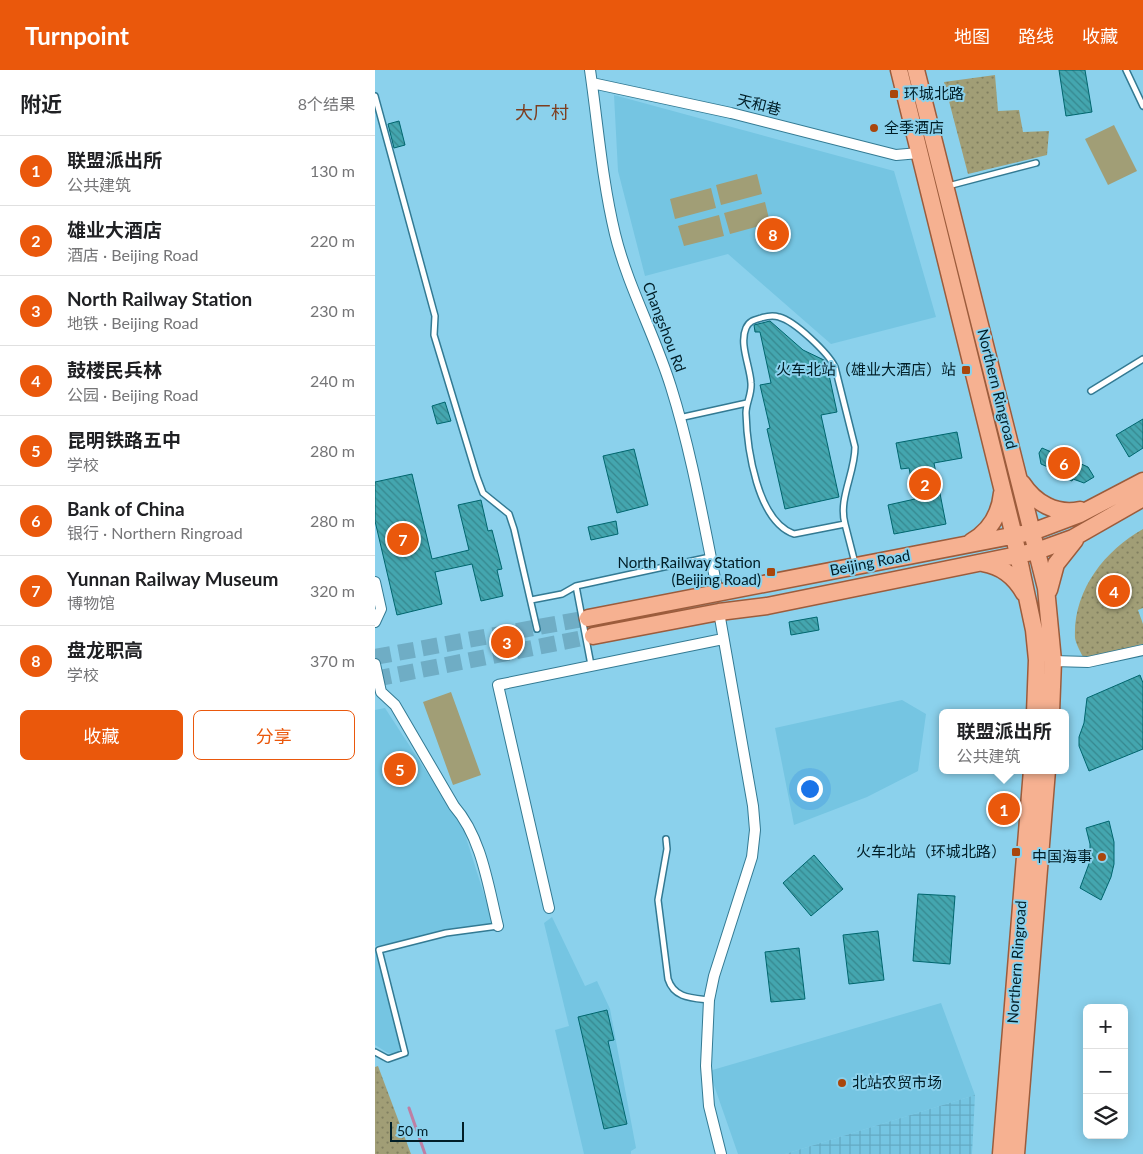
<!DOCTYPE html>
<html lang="zh">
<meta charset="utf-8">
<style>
body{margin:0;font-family:Lato,"Noto Sans SC",sans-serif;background:#f2f2f2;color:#202124}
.controls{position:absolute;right:15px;bottom:15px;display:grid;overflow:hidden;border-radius:8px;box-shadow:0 2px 12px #0003}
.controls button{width:45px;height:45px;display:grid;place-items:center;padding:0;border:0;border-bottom:1px solid #e0e0e0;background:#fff;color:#202124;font:25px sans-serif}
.scale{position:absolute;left:15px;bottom:12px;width:74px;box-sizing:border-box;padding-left:5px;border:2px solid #011e27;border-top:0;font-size:14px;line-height:18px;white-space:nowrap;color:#011e27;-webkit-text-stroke:4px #8bd1ec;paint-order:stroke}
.you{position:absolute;left:434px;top:718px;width:18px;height:18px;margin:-12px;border:4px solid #fff;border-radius:50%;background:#1a73e8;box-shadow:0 0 0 8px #1a73e833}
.badge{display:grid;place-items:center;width:32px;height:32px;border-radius:50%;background:#ea580c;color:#fff;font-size:16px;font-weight:700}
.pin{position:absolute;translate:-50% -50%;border:2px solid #fff;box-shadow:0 1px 5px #0006}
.popup{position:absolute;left:564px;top:639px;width:130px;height:65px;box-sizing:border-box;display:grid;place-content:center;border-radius:8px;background:#fff;filter:drop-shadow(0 1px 4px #0005);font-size:16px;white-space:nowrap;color:#757577}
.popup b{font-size:19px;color:#202124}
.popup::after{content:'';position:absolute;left:50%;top:100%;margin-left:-10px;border:10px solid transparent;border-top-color:#fff}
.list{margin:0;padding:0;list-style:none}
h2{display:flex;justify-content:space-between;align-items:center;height:65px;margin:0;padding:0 20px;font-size:21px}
h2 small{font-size:16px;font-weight:400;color:#757577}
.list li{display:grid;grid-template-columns:32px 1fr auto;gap:15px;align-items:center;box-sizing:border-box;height:70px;padding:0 20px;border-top:1px solid #e0e0e0}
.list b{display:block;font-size:19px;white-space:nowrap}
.list p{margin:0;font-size:16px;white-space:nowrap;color:#757577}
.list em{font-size:16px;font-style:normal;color:#757577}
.actions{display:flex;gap:10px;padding:15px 20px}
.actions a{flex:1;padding:11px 0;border:1px solid #ea580c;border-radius:8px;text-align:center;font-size:18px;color:#ea580c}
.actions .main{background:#ea580c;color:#fff}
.icon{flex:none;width:28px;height:28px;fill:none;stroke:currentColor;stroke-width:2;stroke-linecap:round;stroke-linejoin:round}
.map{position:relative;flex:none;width:768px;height:1084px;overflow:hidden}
header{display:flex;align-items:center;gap:30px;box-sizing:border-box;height:70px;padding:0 25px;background:#ea580c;color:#fff}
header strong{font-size:24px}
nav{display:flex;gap:28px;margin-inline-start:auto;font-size:18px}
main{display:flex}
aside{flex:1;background:#fff}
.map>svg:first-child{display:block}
.built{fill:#75c5e2}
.industrial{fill:url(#industrial-grid)}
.park{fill:url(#park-dots)}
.pitch{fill:#a19e76}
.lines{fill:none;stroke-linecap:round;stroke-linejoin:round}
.stream{stroke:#be7fa3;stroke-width:3}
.building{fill:url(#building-back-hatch);stroke:#00666e}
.primary-tunnel{stroke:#6fadc5;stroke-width:16;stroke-dasharray:16 8;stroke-linecap:butt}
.service-casing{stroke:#337a93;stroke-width:8}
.minor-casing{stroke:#337a93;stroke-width:12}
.primary-casing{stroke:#9c5c3c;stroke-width:19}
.service{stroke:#fff;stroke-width:5}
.minor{stroke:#fff;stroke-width:10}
.primary{stroke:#f6b191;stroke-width:16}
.poi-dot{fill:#a9460c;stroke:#8bd1ec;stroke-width:2}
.labels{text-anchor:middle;stroke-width:4;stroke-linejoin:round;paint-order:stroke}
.poi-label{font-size:15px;fill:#011e27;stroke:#8bd1ec;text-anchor:end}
.street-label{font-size:15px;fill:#011e27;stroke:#8bd1ec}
.quarter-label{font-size:18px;fill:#7e3d1e;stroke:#8bd1ec}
</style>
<header>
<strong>Turnpoint</strong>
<nav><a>地图</a><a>路线</a><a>收藏</a></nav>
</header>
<main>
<aside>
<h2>附近<small>8个结果</small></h2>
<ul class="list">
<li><span class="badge">1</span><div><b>联盟派出所</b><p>公共建筑</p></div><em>130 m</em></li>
<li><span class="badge">2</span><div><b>雄业大酒店</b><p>酒店 · Beijing Road</p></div><em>220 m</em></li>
<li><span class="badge">3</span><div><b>North Railway Station</b><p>地铁 · Beijing Road</p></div><em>230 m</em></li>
<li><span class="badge">4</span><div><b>鼓楼民兵林</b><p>公园 · Beijing Road</p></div><em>240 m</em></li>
<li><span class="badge">5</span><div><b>昆明铁路五中</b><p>学校</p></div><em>280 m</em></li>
<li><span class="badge">6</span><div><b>Bank of China</b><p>银行 · Northern Ringroad</p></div><em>280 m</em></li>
<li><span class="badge">7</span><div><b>Yunnan Railway Museum</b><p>博物馆</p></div><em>320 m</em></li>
<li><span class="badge">8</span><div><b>盘龙职高</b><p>学校</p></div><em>370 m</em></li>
</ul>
<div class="actions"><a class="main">收藏</a><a>分享</a></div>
</aside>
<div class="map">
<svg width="768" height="1084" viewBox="0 0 768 1084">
<defs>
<pattern id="industrial-grid" width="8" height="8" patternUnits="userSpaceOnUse" patternTransform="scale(1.25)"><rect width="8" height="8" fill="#75c5e2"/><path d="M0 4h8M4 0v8" fill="none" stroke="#63a9c2"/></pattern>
<pattern id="park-dots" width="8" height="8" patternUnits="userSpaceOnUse" patternTransform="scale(1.25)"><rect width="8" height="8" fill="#a19e76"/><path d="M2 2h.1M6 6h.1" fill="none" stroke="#818061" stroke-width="1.8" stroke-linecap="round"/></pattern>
<pattern id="building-back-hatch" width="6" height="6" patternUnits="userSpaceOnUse" patternTransform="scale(1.25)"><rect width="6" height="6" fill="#44a6af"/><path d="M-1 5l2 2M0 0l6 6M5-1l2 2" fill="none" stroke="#36878e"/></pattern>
</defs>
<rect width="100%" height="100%" fill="#8bd1ec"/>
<path class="built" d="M239 25 519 101 561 247 456 274 353 184 270 206 243 101Z
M527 630 551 644 543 701 492 727 419 755 400 658Z
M10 638 88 758 119 856 0 876V640Z
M177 847 210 916 222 911 235 939 261 1078 256 1081V1084H209L180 960 194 956 169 853Z
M0 879 29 986 13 983 0 975Z
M566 933 600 1025 410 1084H363L334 1001Z"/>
<path class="industrial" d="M600 1025 597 1084H410Z"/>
<path class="park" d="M620 5 623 41 644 40 648 62 674 61 672 85 593 104 569 12Z
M768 459V538L763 540 768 554V574L709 589C706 583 701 574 700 568 698 521 729 481 768 459Z
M3 996 36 1084H0V997Z"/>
<path class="pitch" d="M739 55 762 101 733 115 710 69Z
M382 104 387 124 346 135 341 115Z
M336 118 341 138 300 149 295 129Z
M390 132 395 153 355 164 349 143Z
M344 145 349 166 309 176 303 156Z
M76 622 106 705 78 715 48 632Z"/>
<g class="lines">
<path class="stream" d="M34 1038 50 1084"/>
</g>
<path class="building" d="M684 0H710L717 42 691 46Z
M24 51 30 75 19 78 13 54Z
M395 251 428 280 451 291 462 342 446 345 464 427 410 439 392 359 395 358 385 315 396 313 385 262H380L379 255Z
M70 332 76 351 62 354 57 336Z
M768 349V378L754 387 741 365Z
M582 362 587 388 559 393 571 454 519 464 513 435 540 429 534 398 526 399 521 373Z
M667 378 688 387 687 390 700 395 704 393 713 397 719 407 709 413 698 409 697 411 675 400V398L666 394 664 383Z
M259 379 273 435 242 443 228 386Z
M37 404 57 489 94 480 83 435 106 430 113 461 117 460 127 499 122 500 128 526 106 531 97 494 60 502 67 534 22 545 0 451V412Z
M241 451 243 464 216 470 213 457Z
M442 547 444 560 416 565 414 552Z
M765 605 768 613V679L714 701 704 676V667L709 653 712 628Z
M734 751 739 772V794L736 807 726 830 705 818 715 791V774L711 758Z
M439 785 468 819 436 846 408 813Z
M543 824 580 826 575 894 538 891Z
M503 861 509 910 474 914 468 865Z
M424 878 430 929 396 932 390 882Z
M232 940 239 970 233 971 252 1054 229 1059 203 947Z"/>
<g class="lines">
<path class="primary-tunnel" d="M0 587 213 548
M0 609 218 566"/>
<defs>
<path id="service" d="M751 0 768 36
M0 26 60 246 59 265 102 407 108 423 134 444 139 459 162 559
M573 116 661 93
M716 321 768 289
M304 348 372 333
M470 454 419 464C382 451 372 378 371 343 371 333 377 324 376 313 375 296 364 274 371 258 374 251 379 250 386 248 392 246 398 245 404 247 420 251 453 283 460 297L480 377C480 403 463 429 470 454L480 493
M201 516 216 595
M156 530 187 524 201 516 335 487
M291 769 292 779 283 830 293 909C299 928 316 928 334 930
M0 982 13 989 30 983 4 880 71 863 123 856"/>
<path id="minor" d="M215 0C223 55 227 110 240 164 253 217 280 265 296 317 317 384 329 455 343 523
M217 13 356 43 521 85 544 83
M0 512 6 539 0 552
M344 542 378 736 380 760 377 787 339 906 334 930 331 996 334 1036 346 1084
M678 591 713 592 768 580
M0 594 6 622 20 635 79 736C107 768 113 816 123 856
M174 838 123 615 348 569"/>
<path id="primary" d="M524 0 639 466 659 560 662 590 660 643
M541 0 671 518 678 591 676 643
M647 413C660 433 681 445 705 440
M596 472C615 461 625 444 627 423
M608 493C627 496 640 507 649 523
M674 520 681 494 700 470
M213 548 657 462 705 444 768 411
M218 566 344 542 392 536 662 481 698 468 768 428
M626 1084 657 700
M641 1084 672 700"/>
</defs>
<use href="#service" class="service-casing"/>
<use href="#minor" class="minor-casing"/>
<use href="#primary" class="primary-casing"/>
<use href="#service" class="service"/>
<use href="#minor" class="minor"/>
<use href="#primary" class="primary"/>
</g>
<g class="poi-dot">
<rect x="514" y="19" width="10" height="10" rx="2.5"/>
<circle cx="499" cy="58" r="5"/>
<rect x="586" y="295" width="10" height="10" rx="2.5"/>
<rect x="391" y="497" width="10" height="10" rx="2.5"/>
<rect x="636" y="777" width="10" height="10" rx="2.5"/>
<circle cx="727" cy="787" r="5"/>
<circle cx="467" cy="1013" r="5"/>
</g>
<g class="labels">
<g class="poi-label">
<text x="529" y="29" text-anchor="start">环城北路</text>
<text x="509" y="63" text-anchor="start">全季酒店</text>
<text x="581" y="305">火车北站（雄业大酒店）站</text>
<text x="386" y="498">North Railway Station<tspan x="386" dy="17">(Beijing Road)</tspan></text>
<text x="631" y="787">火车北站（环城北路）</text>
<text x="717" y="792">中国海事</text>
<text x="477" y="1018" text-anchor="start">北站农贸市场</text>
</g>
<g class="street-label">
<text transform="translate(384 35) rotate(14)" y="5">天和巷</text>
<text transform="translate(289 257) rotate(69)" y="5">Changshou Rd</text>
<text transform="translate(622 319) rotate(76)" y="5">Northern Ringroad</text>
<text transform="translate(495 493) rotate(-11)" y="5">Beijing Road</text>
<text transform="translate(642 892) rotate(-86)" y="5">Northern Ringroad</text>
</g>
<g class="quarter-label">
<text x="167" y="49">大厂村</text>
</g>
</g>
</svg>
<div class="controls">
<button>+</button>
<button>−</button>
<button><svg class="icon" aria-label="layers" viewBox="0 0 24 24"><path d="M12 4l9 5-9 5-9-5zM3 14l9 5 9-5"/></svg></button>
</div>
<div class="scale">50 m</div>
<div class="you"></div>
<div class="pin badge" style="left:629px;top:739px">1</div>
<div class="popup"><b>联盟派出所</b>公共建筑</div>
<div class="pin badge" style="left:550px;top:414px">2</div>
<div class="pin badge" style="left:132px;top:572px">3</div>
<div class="pin badge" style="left:739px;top:521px">4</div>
<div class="pin badge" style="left:25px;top:699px">5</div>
<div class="pin badge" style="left:689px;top:393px">6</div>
<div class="pin badge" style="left:28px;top:469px">7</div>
<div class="pin badge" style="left:398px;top:164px">8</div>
</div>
</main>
